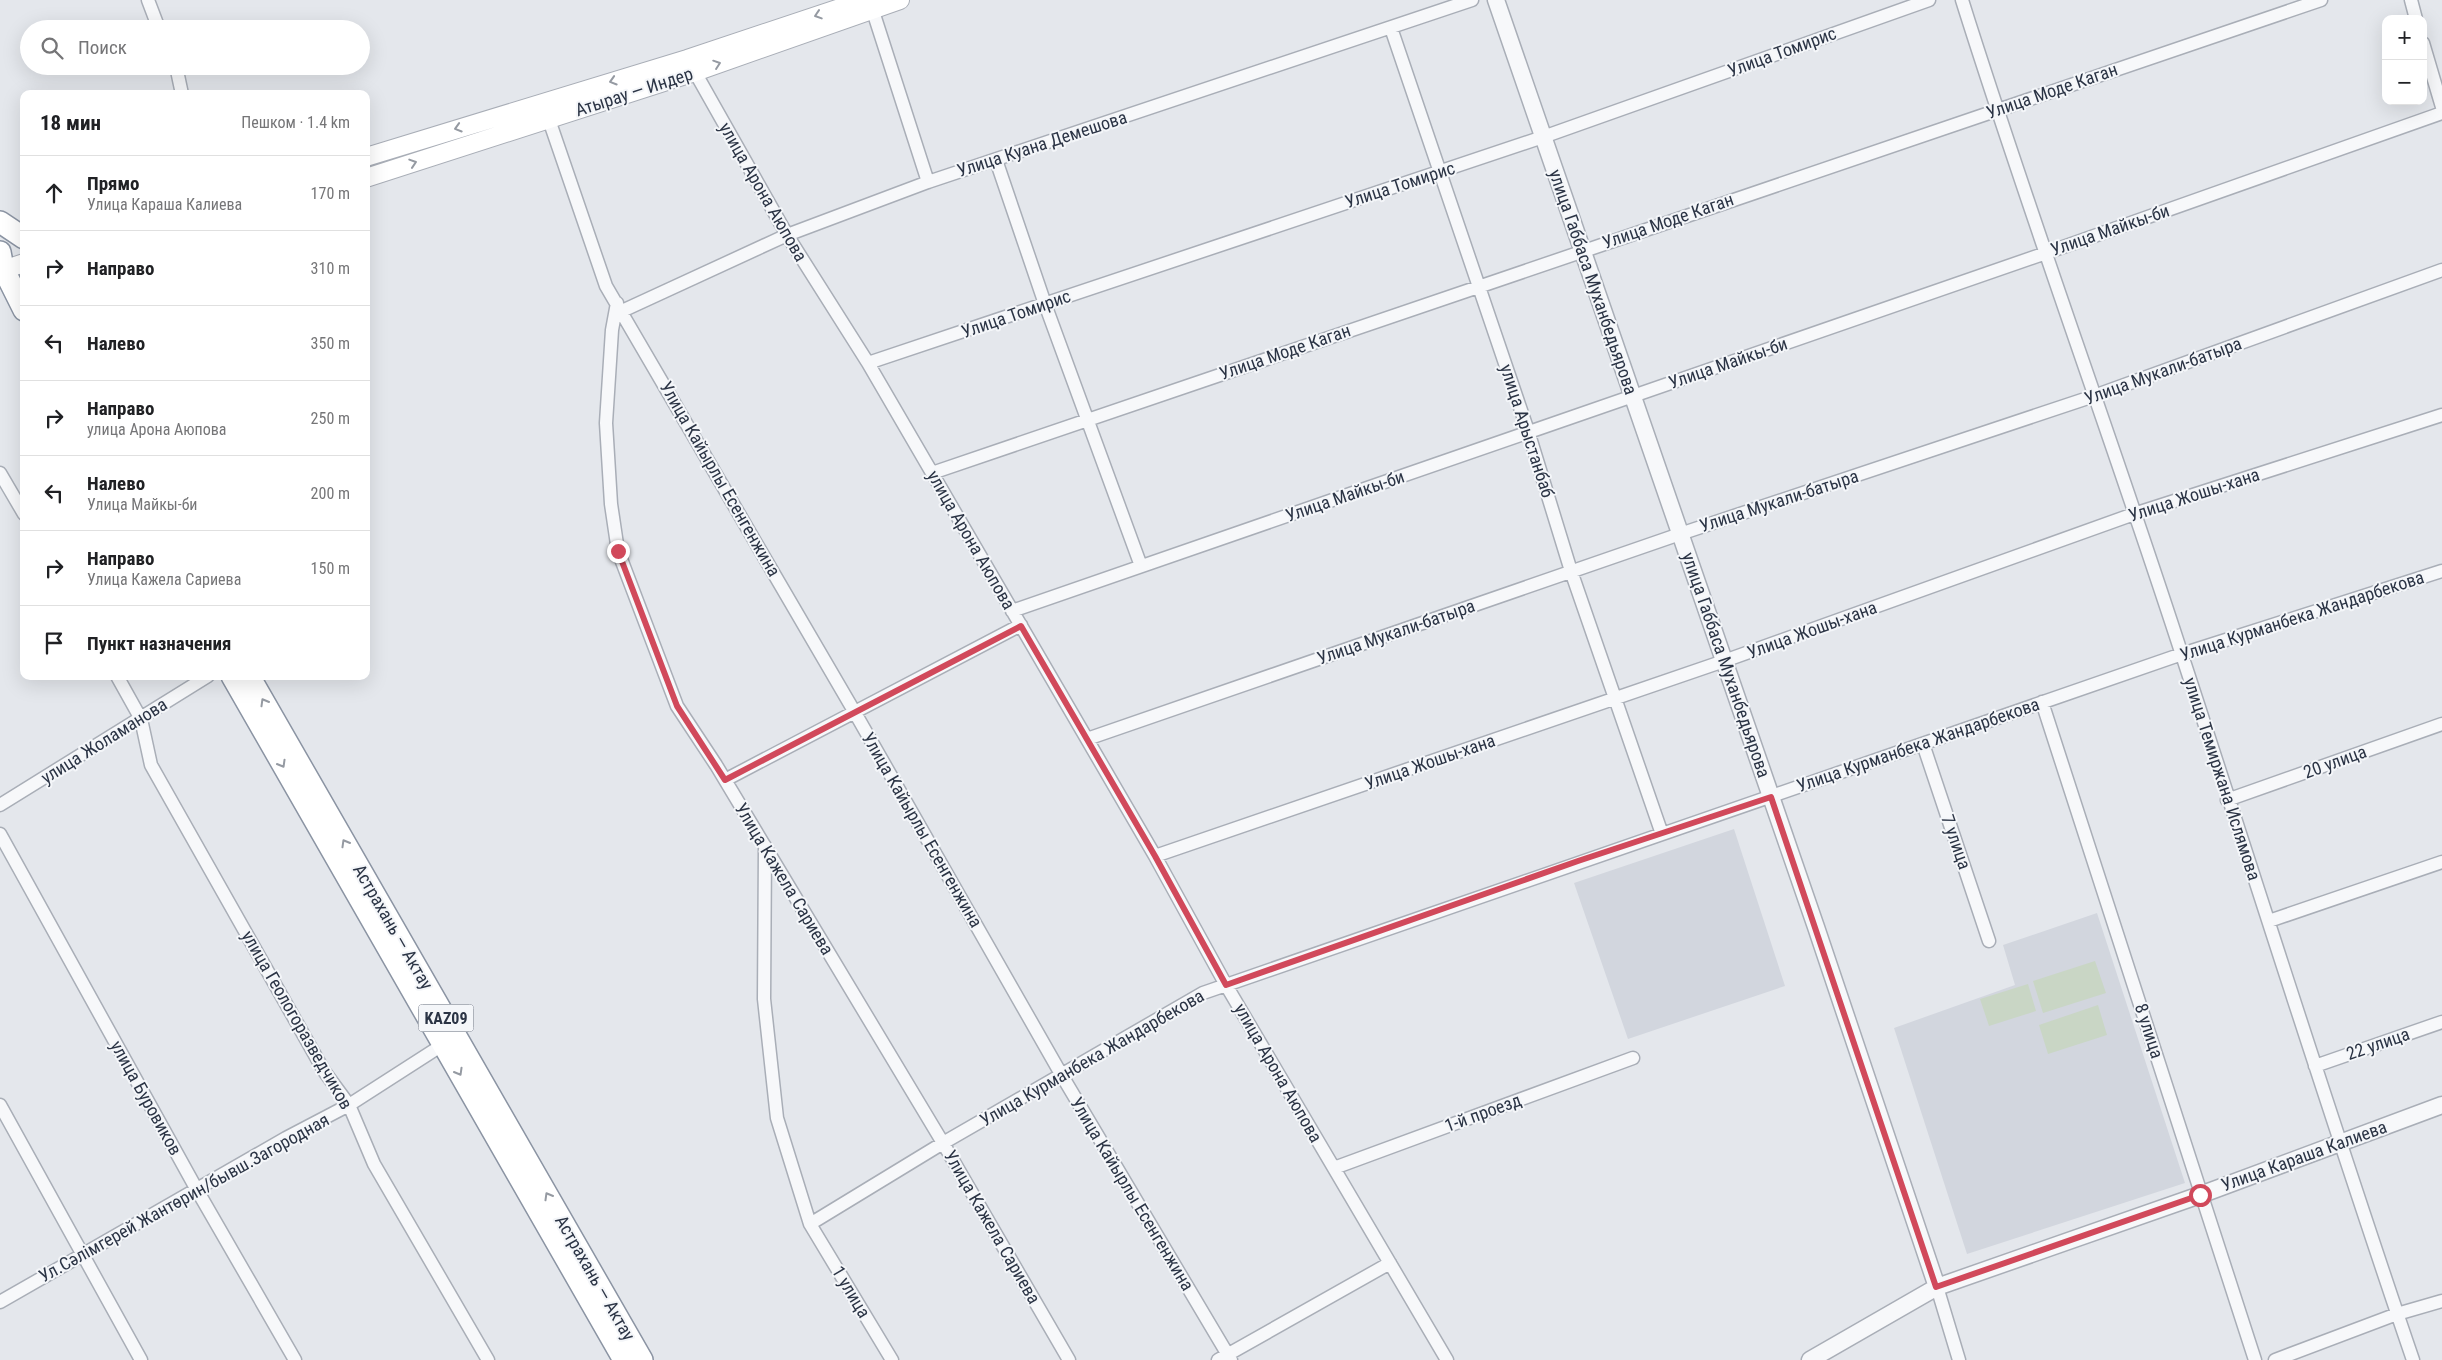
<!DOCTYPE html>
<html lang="ru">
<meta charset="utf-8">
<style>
body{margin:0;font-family:"Roboto Condensed",sans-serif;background:#f2f2f2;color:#202124}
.controls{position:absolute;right:15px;top:15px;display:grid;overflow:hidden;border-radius:10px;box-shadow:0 5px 20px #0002}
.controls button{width:45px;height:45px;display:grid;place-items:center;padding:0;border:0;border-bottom:1px solid #e0e0e0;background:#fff;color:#202124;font:25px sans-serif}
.stop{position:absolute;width:15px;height:15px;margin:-11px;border:4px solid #d1495b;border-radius:50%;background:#fff}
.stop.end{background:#d1495b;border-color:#fff;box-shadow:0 1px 5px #0008}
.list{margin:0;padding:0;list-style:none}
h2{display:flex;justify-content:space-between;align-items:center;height:65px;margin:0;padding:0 20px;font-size:21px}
h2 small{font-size:16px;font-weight:400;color:#757577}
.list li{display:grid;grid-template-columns:32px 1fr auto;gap:15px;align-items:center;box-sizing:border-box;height:75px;padding:0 20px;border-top:1px solid #e0e0e0}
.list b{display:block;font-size:19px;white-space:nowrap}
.list p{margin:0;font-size:16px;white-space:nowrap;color:#757577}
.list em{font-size:16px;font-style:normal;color:#757577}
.icon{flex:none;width:28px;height:28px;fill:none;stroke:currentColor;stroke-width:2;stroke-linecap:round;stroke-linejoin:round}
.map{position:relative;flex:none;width:2442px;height:1360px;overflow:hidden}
.search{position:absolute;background:#fff;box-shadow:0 5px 20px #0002;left:20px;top:20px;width:350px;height:55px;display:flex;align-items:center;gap:12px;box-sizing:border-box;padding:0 18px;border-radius:28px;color:#757577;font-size:19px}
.panel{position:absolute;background:#fff;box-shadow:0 5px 20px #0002;left:20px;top:90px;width:350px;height:590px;border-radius:10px}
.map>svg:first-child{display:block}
.built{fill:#d2d6de}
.green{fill:#c9d6c5}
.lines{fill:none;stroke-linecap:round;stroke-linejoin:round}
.minor-casing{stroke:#a9aeb7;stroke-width:15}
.tertiary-casing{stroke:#a9aeb7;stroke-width:19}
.secondary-casing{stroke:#a9aeb7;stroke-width:20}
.trunk-casing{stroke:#8b94a3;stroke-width:24}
.minor{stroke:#f7f8fa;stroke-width:12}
.tertiary{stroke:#f7f8fa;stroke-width:16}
.secondary{stroke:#fff;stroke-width:18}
.trunk{stroke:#fff;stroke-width:21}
.oneway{stroke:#959aa2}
.route{stroke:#d1495b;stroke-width:6}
.labels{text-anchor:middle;stroke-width:4;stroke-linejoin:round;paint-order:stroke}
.shield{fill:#f4f6f9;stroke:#676e7b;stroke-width:1}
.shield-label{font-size:16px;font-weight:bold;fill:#2b3445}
.street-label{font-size:18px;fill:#2b3445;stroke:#f4f6f9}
</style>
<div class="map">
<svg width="2442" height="1360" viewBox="0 0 2442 1360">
<rect width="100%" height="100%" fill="#e4e7ec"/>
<path class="built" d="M1734 829 1785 986 1628 1039 1574 883Z
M2097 913 2185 1183 1967 1254 1894 1028 2015 985 2003 945Z"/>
<path class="green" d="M2095 961 2106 993 2043 1013 2033 981Z
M2028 984 2036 1011 1989 1026 1980 999Z
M2098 1005 2107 1035 2048 1054 2039 1025Z"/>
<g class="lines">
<defs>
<path id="minor" d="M148 0 159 29
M1962 0C2031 220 2111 436 2182 655 2259 890 2333 1126 2413 1360
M2411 0 2416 19
M870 2 928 182
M1391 28 1528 431 1571 571 1662 834
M2423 43 2442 107
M691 65 787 235 868 363 1155 856 1226 985 1447 1360
M176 66 182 94
M546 111 606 286 854 711 1061 1074 1231 1360
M996 160 1045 304 1141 566
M617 303 612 330 606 423 611 504 618 551 677 706 716 765 943 1143 1069 1360
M622 311 787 235 928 182 1472 0
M868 363 1543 137 1929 0
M0 473 24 514
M932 473 2321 0
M1012 611 2046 253 2442 113
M117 676 141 719 151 765 324 1071 349 1105 374 1164 488 1360
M2042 702 2255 1360
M1087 739 1680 534 2094 396 2442 270
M1923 744 1989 941
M725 780 1021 625
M2227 800 2442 724
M0 805 208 676
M0 834 197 1190 295 1360
M765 846 764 999 777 1118 810 1224 892 1360
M1155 856 1724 661 2134 514 2442 415
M2269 921 2442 862
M2315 1066 2442 1022
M0 1105 141 1360
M1334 1168 1633 1058
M810 1224 943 1143 1203 993 2182 654 2442 571
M1937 1287 1959 1360
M0 1302 286 1138 349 1105 447 1042
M1218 1360 1390 1263
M2275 1360 2397 1314 2442 1301"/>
<path id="tertiary" d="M1496 0 1816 927 1937 1287
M1810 1360 1937 1287 2200 1195 2442 1105"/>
<path id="secondary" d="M366 157 687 59 864 0
M366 178 695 72 900 0
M0 271 24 263"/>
<path id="trunk" d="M0 222 24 238
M0 252 3 268 24 310
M232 676 624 1360
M249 676 642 1360"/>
</defs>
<use href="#minor" class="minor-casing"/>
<use href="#tertiary" class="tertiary-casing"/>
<use href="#secondary" class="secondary-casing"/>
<use href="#trunk" class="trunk-casing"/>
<use href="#minor" class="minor"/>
<use href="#tertiary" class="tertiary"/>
<use href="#secondary" class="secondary"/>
<use href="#trunk" class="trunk"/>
</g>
<defs><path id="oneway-chevron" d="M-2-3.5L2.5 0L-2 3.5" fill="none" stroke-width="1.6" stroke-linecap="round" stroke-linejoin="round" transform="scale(1.25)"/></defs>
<g class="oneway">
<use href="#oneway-chevron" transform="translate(818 15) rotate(162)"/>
<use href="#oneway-chevron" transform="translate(717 64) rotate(-19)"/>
<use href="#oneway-chevron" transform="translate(613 81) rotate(163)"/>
<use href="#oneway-chevron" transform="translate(458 128) rotate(163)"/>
<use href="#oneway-chevron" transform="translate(413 163) rotate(-18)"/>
<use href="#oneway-chevron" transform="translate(264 702) rotate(-120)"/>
<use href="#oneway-chevron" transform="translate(282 764) rotate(60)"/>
<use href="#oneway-chevron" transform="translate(345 843) rotate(-120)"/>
<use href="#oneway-chevron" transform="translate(459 1072) rotate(60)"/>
<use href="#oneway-chevron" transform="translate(548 1196) rotate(-120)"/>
</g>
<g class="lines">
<path class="route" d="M618 551 677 706 725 780 1021 626 1155 856 1226 985 1578 861 1771 797 1936 1287 2200 1195"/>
</g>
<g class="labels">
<rect class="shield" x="418.5" y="1004.5" width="55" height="27" rx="4"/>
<g class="shield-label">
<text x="446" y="1024">KAZ09</text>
</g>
<g class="street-label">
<text transform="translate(1782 52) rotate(-20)" y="6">Улица Томирис</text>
<text transform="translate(2052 91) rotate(-19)" y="6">Улица Моде Каган</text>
<text transform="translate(634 92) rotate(-18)" y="6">Атырау — Индер</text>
<text transform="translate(1042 144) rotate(-18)" y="6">Улица Куана Демешова</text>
<text transform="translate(1400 185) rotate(-18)" y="6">Улица Томирис</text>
<text transform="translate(763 192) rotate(60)" y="6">улица Арона Аюпова</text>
<text transform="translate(1668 221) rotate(-19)" y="6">Улица Моде Каган</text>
<text transform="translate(2110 230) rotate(-19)" y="6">Улица Майкы-би</text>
<text transform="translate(1593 282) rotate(71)" y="6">улица Габбаса Муханбедьярова</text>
<text transform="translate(1016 314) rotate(-19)" y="6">Улица Томирис</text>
<text transform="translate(1285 352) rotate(-19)" y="6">Улица Моде Каган</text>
<text transform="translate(1728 363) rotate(-19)" y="6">Улица Майкы-би</text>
<text transform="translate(2163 371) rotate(-20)" y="6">Улица Мукали-батыра</text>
<text transform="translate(1527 431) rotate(72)" y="6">улица Арыстанбаб</text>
<text transform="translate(720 479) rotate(60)" y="6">Улица Кайырлы Есенгенжина</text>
<text transform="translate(2194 495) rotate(-18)" y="6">Улица Жошы-хана</text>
<text transform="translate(1345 496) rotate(-19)" y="6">Улица Майкы-би</text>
<text transform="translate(1779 501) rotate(-18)" y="6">Улица Мукали-батыра</text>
<text transform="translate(971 540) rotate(60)" y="6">улица Арона Аюпова</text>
<text transform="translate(2302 616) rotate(-18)" y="6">Улица Курманбека Жандарбекова</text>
<text transform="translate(1812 630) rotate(-20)" y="6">Улица Жошы-хана</text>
<text transform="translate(1396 632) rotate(-19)" y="6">Улица Мукали-батыра</text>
<text transform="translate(1726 665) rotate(71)" y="6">улица Габбаса Муханбедьярова</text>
<text transform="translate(104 741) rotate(-32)" y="6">улица Жоламанова</text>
<text transform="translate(1918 745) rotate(-19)" y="6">Улица Курманбека Жандарбекова</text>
<text transform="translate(1430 762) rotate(-19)" y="6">Улица Жошы-хана</text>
<text transform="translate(2335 762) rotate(-20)" y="6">20 улица</text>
<text transform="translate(2222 779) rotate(72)" y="6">улица Темиржана Ислямова</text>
<text transform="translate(922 830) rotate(60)" y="6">Улица Кайырлы Есенгенжина</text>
<text transform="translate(1956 842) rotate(71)" y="6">7 улица</text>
<text transform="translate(784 879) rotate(59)" y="6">Улица Кажела Сариева</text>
<text transform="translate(393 927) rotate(60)" y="6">Астрахань — Актау</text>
<text transform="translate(297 1020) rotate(60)" y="6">улица Геологоразведчиков</text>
<text transform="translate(2149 1031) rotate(72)" y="6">8 улица</text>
<text transform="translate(2378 1044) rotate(-19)" y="6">22 улица</text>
<text transform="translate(1092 1058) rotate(-30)" y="6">Улица Курманбека Жандарбекова</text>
<text transform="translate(1278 1073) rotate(60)" y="6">улица Арона Аюпова</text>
<text transform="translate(146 1098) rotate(61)" y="6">улица Буровиков</text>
<text transform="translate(1483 1113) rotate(-20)" y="6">1-й проезд</text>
<text transform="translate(2304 1156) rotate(-20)" y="6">Улица Караша Калиева</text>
<text transform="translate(1132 1194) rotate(59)" y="6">Улица Кайырлы Есенгенжина</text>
<text transform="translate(184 1198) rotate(-29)" y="6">Ул.Сәлімгерей Жантөрин/бывш.Загородная</text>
<text transform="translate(992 1227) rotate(60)" y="6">Улица Кажела Сариева</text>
<text transform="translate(595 1278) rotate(60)" y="6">Астрахань — Актау</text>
<text transform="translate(851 1292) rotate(59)" y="6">1 улица</text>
</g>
</g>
</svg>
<div class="controls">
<button>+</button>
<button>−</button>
</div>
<div class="stop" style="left:2200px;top:1195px"></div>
<div class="stop end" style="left:618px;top:551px"></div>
<div class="search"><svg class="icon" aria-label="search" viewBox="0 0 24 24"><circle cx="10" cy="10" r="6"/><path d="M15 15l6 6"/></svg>Поиск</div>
<section class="panel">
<h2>18 мин<small>Пешком · 1.4 km</small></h2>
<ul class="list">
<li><svg class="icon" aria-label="ahead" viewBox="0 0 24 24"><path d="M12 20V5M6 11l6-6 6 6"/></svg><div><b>Прямо</b><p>Улица Караша Калиева</p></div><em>170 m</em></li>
<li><svg class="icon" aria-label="right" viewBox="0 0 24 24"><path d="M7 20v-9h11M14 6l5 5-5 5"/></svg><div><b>Направо</b></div><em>310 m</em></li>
<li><svg class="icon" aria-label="left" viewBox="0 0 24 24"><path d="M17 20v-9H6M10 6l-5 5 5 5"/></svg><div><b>Налево</b></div><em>350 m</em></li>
<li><svg class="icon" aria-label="right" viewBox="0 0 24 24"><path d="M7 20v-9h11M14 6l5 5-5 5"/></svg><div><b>Направо</b><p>улица Арона Аюпова</p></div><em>250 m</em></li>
<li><svg class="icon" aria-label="left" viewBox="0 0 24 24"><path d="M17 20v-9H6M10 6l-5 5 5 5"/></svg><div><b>Налево</b><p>Улица Майкы-би</p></div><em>200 m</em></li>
<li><svg class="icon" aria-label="right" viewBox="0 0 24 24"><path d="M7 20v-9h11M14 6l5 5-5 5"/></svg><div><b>Направо</b><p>Улица Кажела Сариева</p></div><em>150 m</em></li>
<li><svg class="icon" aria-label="arrive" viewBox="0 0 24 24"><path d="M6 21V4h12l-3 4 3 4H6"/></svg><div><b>Пункт назначения</b></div></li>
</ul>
</section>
</div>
